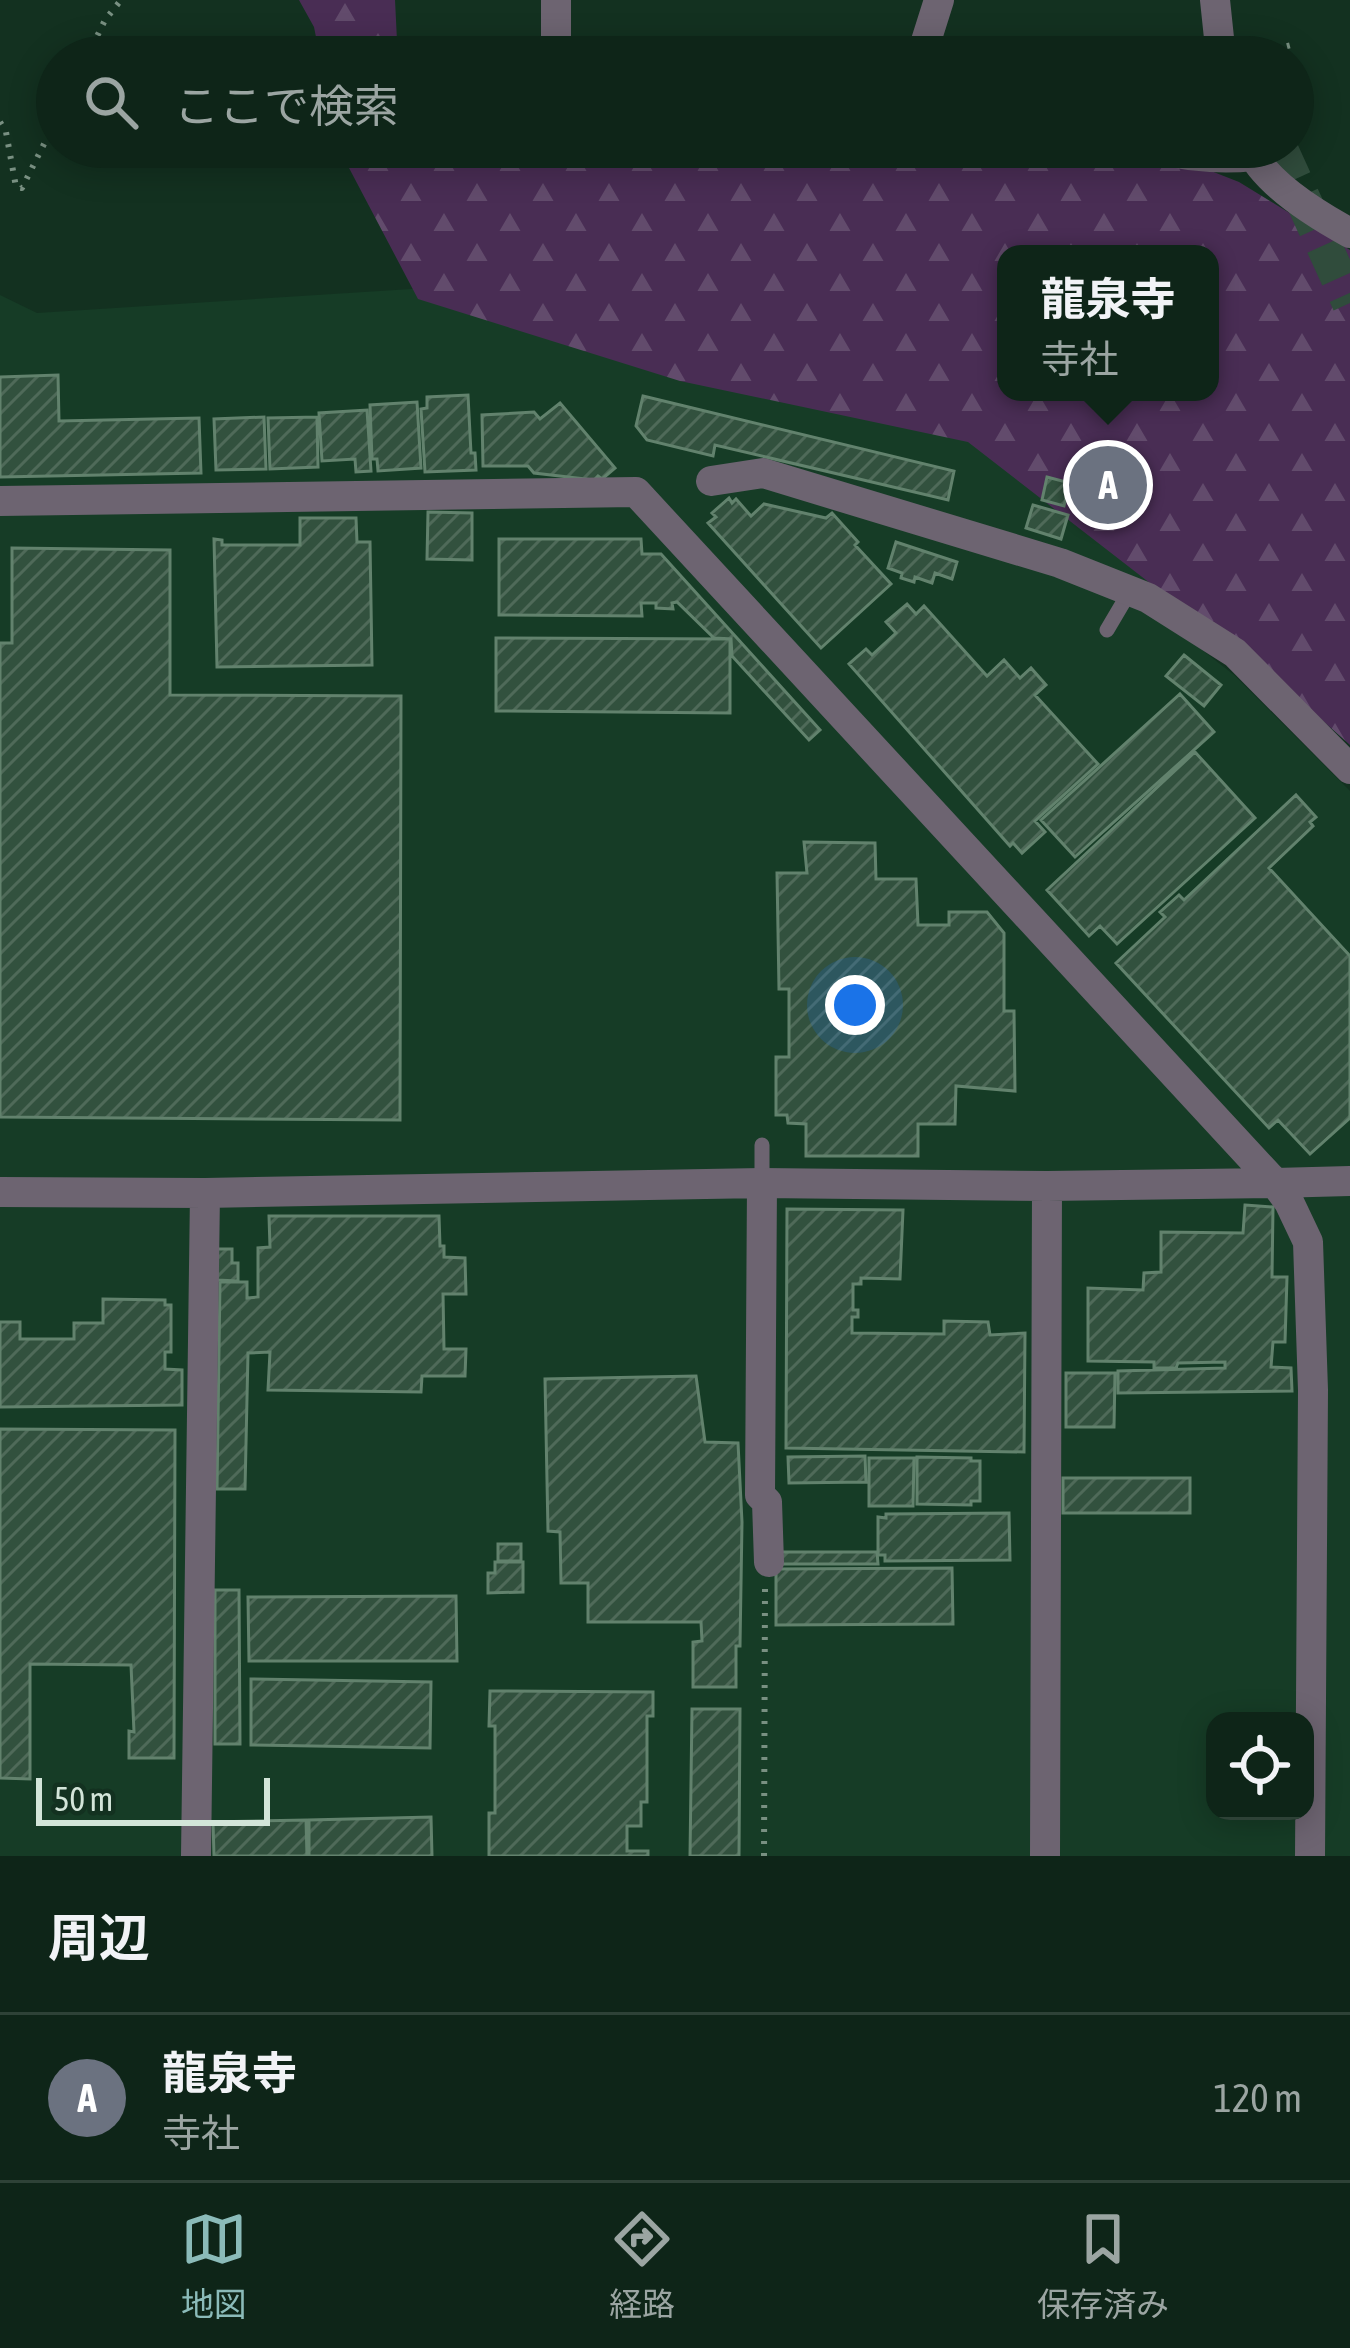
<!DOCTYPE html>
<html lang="ja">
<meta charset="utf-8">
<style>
body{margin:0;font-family:"Asap Condensed","Noto Sans JP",sans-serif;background:#1c3125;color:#f1f3f6}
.controls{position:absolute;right:36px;bottom:36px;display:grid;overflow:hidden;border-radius:24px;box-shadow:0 6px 30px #0003}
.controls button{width:108px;height:108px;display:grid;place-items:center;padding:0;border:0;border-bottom:3px solid #2e4237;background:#0e2518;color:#f1f3f6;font:60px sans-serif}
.scale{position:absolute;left:36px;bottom:30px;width:234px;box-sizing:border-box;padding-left:12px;border:6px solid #d3e5d9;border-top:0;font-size:33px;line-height:42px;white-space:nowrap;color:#d3e5d9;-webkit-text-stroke:9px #133120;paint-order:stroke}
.you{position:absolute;left:855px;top:1005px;width:42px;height:42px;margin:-30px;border:9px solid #fff;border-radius:50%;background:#1a73e8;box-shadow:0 0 0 18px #1a73e833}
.badge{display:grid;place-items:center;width:78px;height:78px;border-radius:50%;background:#8bbbb9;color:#fff;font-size:39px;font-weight:700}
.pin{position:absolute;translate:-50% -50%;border:6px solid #fff;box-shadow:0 3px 12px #0006}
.popup{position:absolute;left:997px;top:245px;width:222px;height:156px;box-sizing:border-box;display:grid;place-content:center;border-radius:24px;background:#0e2518;filter:drop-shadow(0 3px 9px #0005);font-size:39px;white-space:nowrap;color:#9ba5a2}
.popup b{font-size:45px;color:#f1f3f6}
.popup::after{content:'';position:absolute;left:50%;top:100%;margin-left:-24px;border:24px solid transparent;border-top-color:#0e2518}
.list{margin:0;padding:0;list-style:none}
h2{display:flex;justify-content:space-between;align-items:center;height:156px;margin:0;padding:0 48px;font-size:51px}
h2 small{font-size:39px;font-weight:400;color:#9ba5a2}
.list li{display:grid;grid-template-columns:78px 1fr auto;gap:36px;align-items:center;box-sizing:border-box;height:168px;padding:0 48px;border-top:3px solid #2e4237}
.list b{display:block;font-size:45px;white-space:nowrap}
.list p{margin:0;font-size:39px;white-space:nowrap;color:#9ba5a2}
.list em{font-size:39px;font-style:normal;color:#9ba5a2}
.icon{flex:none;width:66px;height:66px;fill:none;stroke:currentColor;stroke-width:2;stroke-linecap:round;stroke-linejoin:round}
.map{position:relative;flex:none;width:1350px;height:1856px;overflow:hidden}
.search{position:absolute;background:#0e2518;box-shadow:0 6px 30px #0003;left:36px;right:36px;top:36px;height:132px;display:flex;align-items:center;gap:30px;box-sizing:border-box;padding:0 42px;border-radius:66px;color:#9ba5a2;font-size:45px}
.sheet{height:324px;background:#0e2518}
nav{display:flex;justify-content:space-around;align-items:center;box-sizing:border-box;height:168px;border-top:3px solid #2e4237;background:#0e2518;font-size:33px;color:#9ba5a2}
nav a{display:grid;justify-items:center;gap:6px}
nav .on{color:#8bbbb9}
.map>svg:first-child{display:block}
.built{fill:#163c26;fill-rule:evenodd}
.forest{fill:url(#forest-firs);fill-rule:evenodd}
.building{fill:url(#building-hatch);stroke:#62826d;stroke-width:3}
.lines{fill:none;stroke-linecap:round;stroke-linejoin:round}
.motorway-tunnel{stroke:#304c3c;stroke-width:36;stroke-dasharray:36 18;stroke-linecap:butt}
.path{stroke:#799082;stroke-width:6;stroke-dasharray:3 9;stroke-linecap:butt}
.service{stroke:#6d6471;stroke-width:15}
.minor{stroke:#6d6471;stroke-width:30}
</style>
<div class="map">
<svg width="1350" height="1856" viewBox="0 0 1350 1856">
<defs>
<pattern id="forest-firs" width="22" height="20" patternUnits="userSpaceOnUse" patternTransform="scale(3)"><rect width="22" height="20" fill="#492d54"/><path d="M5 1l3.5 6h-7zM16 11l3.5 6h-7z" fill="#624b6c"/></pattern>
<pattern id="building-hatch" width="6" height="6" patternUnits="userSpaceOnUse" patternTransform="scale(3)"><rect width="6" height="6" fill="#32513e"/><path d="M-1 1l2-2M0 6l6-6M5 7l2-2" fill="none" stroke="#4f6a59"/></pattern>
</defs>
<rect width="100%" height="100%" fill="#133120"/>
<path class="built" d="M490 284 1168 488 1191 641 1234 675 1350 791V1856H0V295L37 313ZM1215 1721H1305V1811H1215Z"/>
<path class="forest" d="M299 0H395L397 41 455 57H320L314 27Z
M338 147H1150L1239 182 1350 250V745L1293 694 968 442 680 381 418 299ZM1006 254H1210V392H1006Z"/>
<path class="building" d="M58 375 59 421 199 418 201 473 0 477V377Z
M468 395 471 453H475L476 470 425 472 421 409 427 408V397Z
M643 396 954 471 948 500 715 445 713 456 647 440 636 426Z
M417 402 421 468 378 471 377 459H372L370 405Z
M560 403 615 468 602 479 598 476 594 480 534 473 528 466H483L482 415 534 412 540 419Z
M367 410 371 471 356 472 355 459 322 461 319 413Z
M264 417 266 469 216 470 214 419Z
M317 417 318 467 270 469 268 418Z
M1047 477 1070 483 1064 506 1042 500Z
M729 498 732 503 736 499 751 516 764 504 826 518 832 513 858 542 855 545 891 584 821 648 708 523 716 517 712 513Z
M1033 505 1068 515 1061 539 1026 528Z
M428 512 472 513V560L427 559Z
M300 518H356L357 542H370L372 665 217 667 214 539 222 540V545H300Z
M499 539H641L642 554H661L820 730 809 740 732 656 731 639 714 638 677 602 672 603 673 609 656 608V603H641L642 616 499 615Z
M896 542 957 562 952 579 935 573 932 583 915 577 914 582 901 578 902 573 888 568Z
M12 548 170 550V695L401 696 400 1120 0 1117V643H12Z
M907 604 916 614 924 606 987 676 1004 660 1020 678 1031 668 1046 685 1035 695 1098 764 1035 821 1045 832 1022 853 1013 843 1010 846 849 664 866 649 872 655 896 633 886 622Z
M496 638 730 639V713L496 711Z
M1184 655 1221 685 1204 706 1166 676Z
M1180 694 1214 732 1075 857 1041 820Z
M1195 752 1255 818 1117 944 1100 926 1089 936 1047 890Z
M1296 795 1316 817 1310 822 1313 826 1269 868 1350 956V1118L1310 1154 1278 1120 1269 1128 1116 963 1165 917 1160 912 1179 895 1184 900Z
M804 842 875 843 876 879H916L918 925H949V912H987L1004 933V1011H1014L1015 1091 956 1086 955 1124H918V1156H806V1124L788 1123 787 1115H776V1057H789V989H779L777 873H807Z
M1245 1205 1273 1207 1272 1277H1287L1285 1342H1273L1271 1367 1291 1368 1292 1391 1118 1393V1371L1225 1368V1362L1178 1363 1176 1368H1154V1362L1088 1361V1288L1143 1290 1144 1273 1161 1272V1232L1243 1233Z
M787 1209 903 1210 900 1279 861 1278V1284H853V1310H858V1317H852V1333L944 1334V1321L988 1322 990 1335 1025 1333 1024 1452 786 1448Z
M269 1216H439L440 1246H444V1257L465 1258 466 1294H443L444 1349H466L465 1376H422L421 1392 268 1390 270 1352 248 1353 245 1489H217L220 1282H247V1298L258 1297V1248L270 1247Z
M217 1249H232V1263H238V1281L217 1280Z
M103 1299 165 1300V1305H171V1352H165V1369L182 1370V1405L0 1407V1322H20V1339H74V1323H103Z
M1066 1373H1115L1114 1427H1066Z
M696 1376 705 1442 738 1443 742 1522 740 1646H736V1687H693V1642L702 1641 701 1622H588V1583H561L560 1532 548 1531 545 1379Z
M0 1429 175 1430 174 1758H129V1731L134 1732 131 1665 30 1664V1779L0 1778Z
M865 1456 866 1482 789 1483 788 1457Z
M917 1457 971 1458V1461H980V1501H971V1505L917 1504Z
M869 1458H914L913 1506H869Z
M1063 1478H1190V1513H1063Z
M1009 1513 1010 1560 885 1561V1555H878V1517L886 1518V1514Z
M498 1544H521V1561H498Z
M778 1552H877L878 1564H779Z
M495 1562H523V1592L488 1593V1573H495Z
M952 1568 953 1624 776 1625V1569Z
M215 1590H239L240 1744H215Z
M456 1596 457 1661H249L248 1597Z
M251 1679 431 1682 430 1748 251 1745Z
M490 1691 653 1692V1716H647V1802H641V1826H627V1851H648V1856H489V1813H495V1726H489Z
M692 1709H740L739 1856H690Z
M431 1817 432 1856H309V1820Z
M306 1820 307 1856H214L213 1822Z"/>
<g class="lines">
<path class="motorway-tunnel" d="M1279 147 1350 303"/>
<path class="path" d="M1252 55 1295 44
M87 57 105 20 121 0
M0 122 6 132 16 187 22 188 57 118
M764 1856 765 1588"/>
<path class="service" d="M1107 630 1130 591
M762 1183V1145"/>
<path class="minor" d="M1215 0 1221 57
M556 57V0
M921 57 939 0
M1147 147C1183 156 1216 160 1253 156
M1249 147C1264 183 1317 215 1350 233
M711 481 763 473 1060 563 1148 598 1235 653 1350 769
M0 501 636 492 1275 1183 1350 1181
M762 1183 760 1495 767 1502 769 1562
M0 1192 205 1193 762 1183 1047 1186 1275 1183 1289 1202 1308 1242 1313 1390 1310 1856
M196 1856 205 1193
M1045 1856 1047 1186"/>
</g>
</svg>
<div class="controls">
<button><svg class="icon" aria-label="locate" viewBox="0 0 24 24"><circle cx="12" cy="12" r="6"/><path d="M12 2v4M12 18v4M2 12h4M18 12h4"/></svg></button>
</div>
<div class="scale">50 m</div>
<div class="you"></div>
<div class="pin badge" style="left:1108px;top:485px;background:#6b7280">A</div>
<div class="popup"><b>龍泉寺</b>寺社</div>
<div class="search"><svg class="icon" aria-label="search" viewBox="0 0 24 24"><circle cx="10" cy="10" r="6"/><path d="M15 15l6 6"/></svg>ここで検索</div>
</div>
<section class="sheet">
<h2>周辺<small></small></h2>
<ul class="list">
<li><span class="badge" style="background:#6b7280">A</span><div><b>龍泉寺</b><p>寺社</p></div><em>120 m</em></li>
</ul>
</section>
<nav>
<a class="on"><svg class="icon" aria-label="map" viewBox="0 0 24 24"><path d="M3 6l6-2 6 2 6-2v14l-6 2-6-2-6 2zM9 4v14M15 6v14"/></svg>地図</a>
<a><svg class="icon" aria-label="directions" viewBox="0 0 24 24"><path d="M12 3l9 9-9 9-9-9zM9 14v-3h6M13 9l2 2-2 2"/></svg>経路</a>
<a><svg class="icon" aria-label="saved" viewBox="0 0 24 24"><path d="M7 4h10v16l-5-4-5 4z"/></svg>保存済み</a>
</nav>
